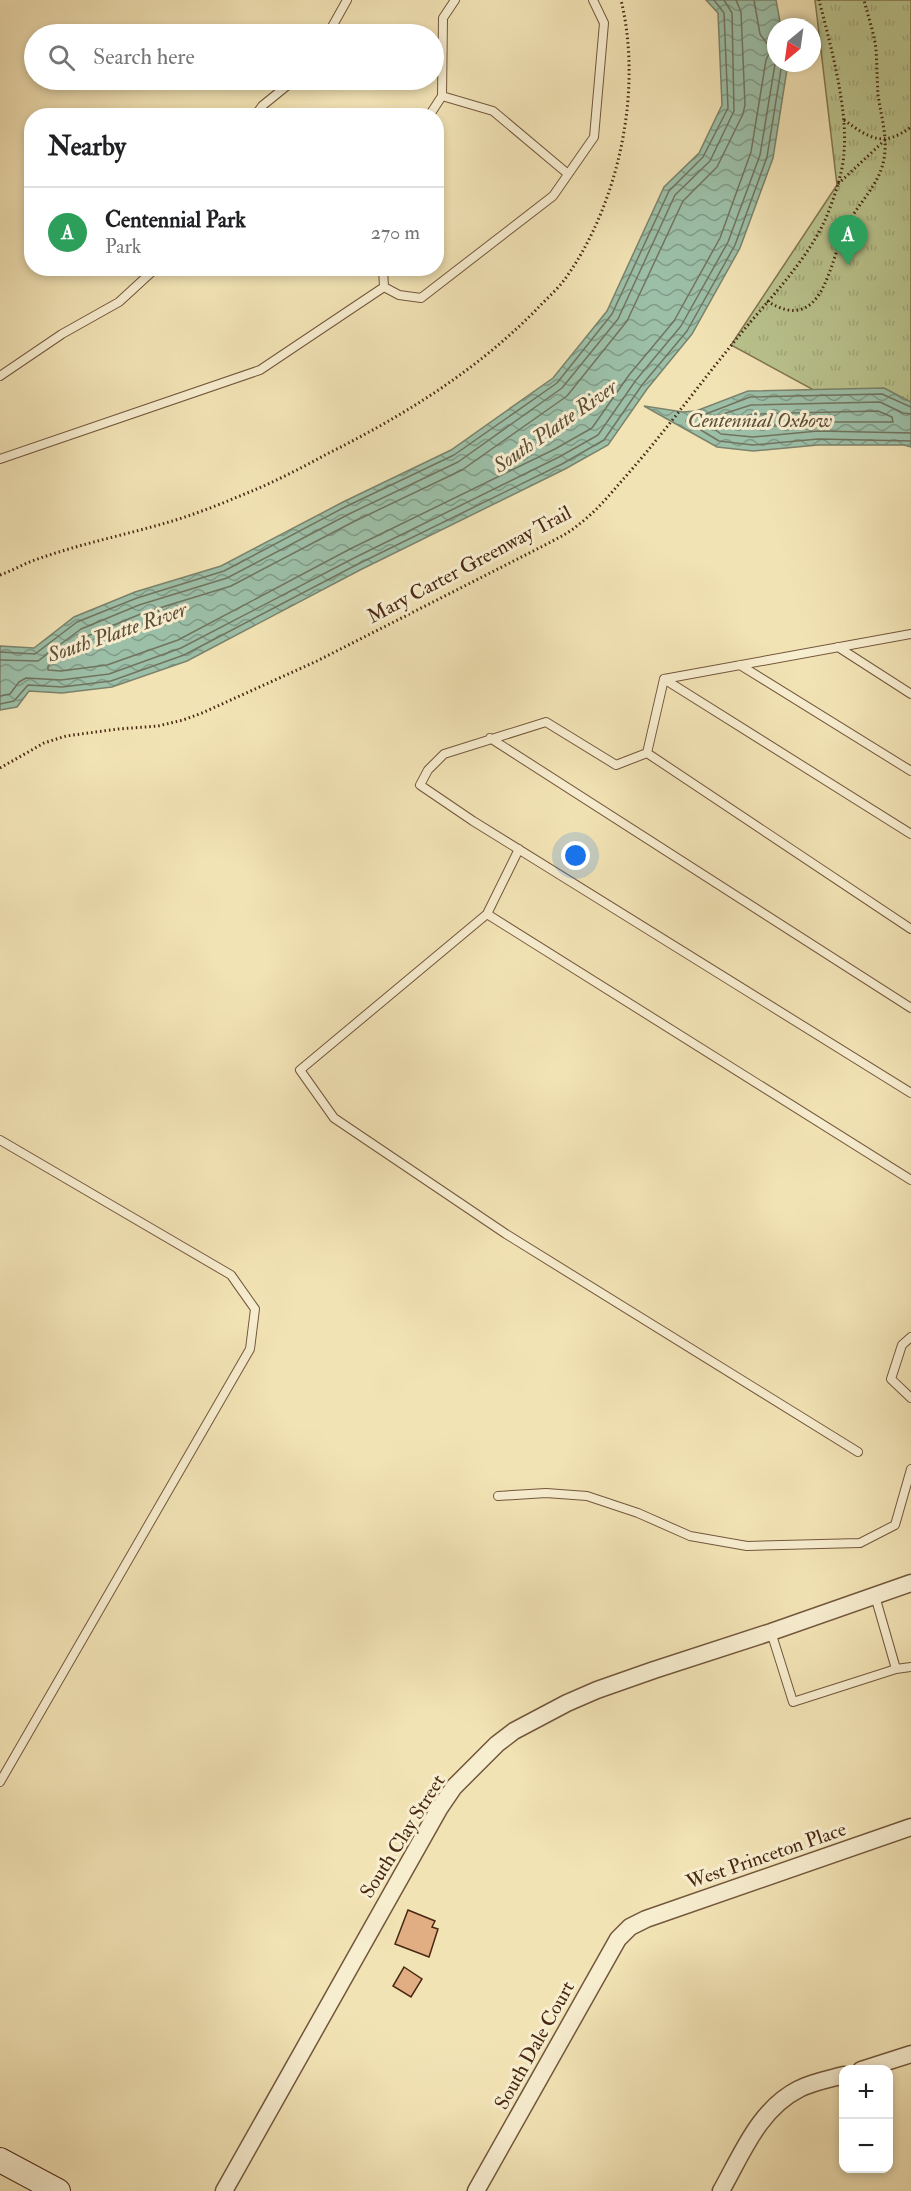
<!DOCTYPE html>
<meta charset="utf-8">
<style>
body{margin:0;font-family:"IM FELL Double Pica",serif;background:#f2f2f2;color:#202124}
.controls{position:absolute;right:18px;bottom:18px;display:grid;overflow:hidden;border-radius:12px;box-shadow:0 3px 9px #0003}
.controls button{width:54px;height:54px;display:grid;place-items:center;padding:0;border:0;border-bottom:2px solid #e0e0e0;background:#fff;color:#202124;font:30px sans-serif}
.compass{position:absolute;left:767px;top:18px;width:54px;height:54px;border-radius:50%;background:#fff;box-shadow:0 3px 9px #0003;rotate:209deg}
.you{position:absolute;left:576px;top:856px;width:21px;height:21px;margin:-15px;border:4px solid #fff;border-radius:50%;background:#1a73e8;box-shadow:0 0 0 9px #1a73e833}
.badge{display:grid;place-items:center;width:39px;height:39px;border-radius:50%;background:#8f2418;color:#fff;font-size:20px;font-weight:700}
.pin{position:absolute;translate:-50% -50px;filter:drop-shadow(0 2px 3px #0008)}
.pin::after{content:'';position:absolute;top:32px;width:21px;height:18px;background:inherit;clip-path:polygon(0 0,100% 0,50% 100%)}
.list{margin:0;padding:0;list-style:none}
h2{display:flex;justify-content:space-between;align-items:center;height:78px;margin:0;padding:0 24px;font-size:26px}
h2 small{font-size:20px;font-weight:400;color:#757577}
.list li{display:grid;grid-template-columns:39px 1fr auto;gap:18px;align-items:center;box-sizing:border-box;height:90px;padding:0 24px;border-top:2px solid #e0e0e0}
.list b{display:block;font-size:22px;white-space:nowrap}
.list p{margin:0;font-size:20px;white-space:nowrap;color:#757577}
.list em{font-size:20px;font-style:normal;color:#757577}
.icon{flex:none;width:33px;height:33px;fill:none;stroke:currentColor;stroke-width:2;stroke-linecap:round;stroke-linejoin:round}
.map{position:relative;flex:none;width:911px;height:2191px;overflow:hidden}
.search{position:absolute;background:#fff;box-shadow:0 3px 9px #0003;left:24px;top:24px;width:420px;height:66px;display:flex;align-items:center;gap:15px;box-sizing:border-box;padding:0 21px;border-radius:33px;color:#757577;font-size:22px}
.panel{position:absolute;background:#fff;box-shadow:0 3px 9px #0003;left:24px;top:108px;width:420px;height:168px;border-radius:24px}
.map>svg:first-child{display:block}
.park{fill:url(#park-tufts);stroke:#827650;stroke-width:1.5}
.water{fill:url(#water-waves);stroke:#7b836c;stroke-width:1.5}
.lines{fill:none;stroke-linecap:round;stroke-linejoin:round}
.shore{stroke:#72745e;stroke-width:1.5}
.building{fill:#e0ae82;stroke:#492813;stroke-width:1.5}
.lane-casing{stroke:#73573c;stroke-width:10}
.street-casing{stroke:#73573c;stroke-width:19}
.secondary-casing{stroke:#492813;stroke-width:26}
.path{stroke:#492813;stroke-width:3;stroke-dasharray:1.5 3;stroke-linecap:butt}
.lane{stroke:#f7edcf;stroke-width:8}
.street{stroke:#f7edcf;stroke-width:16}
.secondary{stroke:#f7edcf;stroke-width:24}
.labels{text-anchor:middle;stroke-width:6;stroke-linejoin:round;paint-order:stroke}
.street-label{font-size:20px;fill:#492813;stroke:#f7edcf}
.water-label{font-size:21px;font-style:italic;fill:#5e4e38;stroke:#f7edcf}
</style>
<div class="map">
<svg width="911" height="2191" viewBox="0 0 911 2191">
<defs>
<pattern id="park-tufts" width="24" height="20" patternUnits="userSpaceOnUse" patternTransform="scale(1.5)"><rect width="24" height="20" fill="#bac48e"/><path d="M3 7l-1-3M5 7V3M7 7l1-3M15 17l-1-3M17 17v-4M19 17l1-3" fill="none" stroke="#a1a87a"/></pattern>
<pattern id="water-waves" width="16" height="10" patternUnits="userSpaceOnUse" patternTransform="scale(1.5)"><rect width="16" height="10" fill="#9cbfa8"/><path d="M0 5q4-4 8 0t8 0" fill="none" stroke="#819b88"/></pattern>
</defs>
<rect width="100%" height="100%" fill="#f2e3b5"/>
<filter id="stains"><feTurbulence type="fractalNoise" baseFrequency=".00333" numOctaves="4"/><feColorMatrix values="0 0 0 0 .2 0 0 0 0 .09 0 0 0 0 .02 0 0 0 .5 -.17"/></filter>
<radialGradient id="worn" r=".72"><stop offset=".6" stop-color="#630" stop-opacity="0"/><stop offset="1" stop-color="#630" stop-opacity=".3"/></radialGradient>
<path class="park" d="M815 0H911V443L731 345 837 185Z"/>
<path class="water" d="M706 0H776L781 27H776V63H788L773 158 740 248 692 334 647 389 608 445 565 469 360 570 187 661 112 687 62 693 29 691 17 707 0 710V646L34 648 74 617 135 592 221 566 343 502 451 450 553 378 607 311 664 187 699 153 722 105 718 13Z
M884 388 911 402V447L904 445H818L753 451 717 447 644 406 683 412 696 411 748 391Z"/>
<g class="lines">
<path class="shore" d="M736 0 741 12 745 105 743 114 717 167 683 201 627 321 567 396 462 470 353 522 231 586 143 613 85 637 48 666V670L61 671 107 665 178 640 350 549 555 449 592 428 629 375 674 321 720 238 751 152 766 60 771 49 760 34 754 0
M911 407 882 394 750 397 698 417 688 418 686 421 719 441 753 445 818 439 911 441
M878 411 892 417 893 422H817L753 428 733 426 730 423 732 420 753 414Z
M911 414 903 413 880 402 751 405 723 414 707 421 706 423 721 434 753 437 818 431 911 433
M0 652 35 654 77 622 137 598 224 571 345 507 454 455 557 383 612 314 669 191 703 157 728 108 724 13 714 0
M0 660 38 661 81 629 139 605 227 578 349 514 458 462 562 388 618 319 675 195 710 161 734 111 732 13 724 0
M0 696 10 694 19 682 26 678 61 680 109 674 181 648 354 558 559 457 598 435 636 380 681 326 728 242 760 155 776 58
M0 704 14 701 28 685 62 687 111 681 184 655 358 564 562 464 604 440 642 385 687 331 735 245 767 157 782 63"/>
</g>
<path class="building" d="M408 1910 435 1921 432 1927 438 1929 429 1957 395 1944Z
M404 1967 422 1979 411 1997 393 1986Z"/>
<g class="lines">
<defs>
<path id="lane" d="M328 34 347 0
M442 96 493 111 568 174
M255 116 262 106 294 80
M429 116 442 96 443 18 455 0
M383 268 384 287 399 295 421 298 553 196 594 137 604 23 593 0
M0 376 62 334 119 302 156 268
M0 459 260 370 384 287
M911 634 664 679 647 753 616 765 546 722 444 754 428 770 420 785 473 821 911 1093
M838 647 911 694
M740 665 911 771
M664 679 911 834
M490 738 911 1008
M647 753 911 929
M519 849 487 914 300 1070 334 1118 506 1234 858 1452
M487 914 911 1180
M0 1140 231 1275 255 1309 250 1349 0 1782
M911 1337 902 1345 891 1379 911 1398
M498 1496 546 1493 587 1496 638 1513 690 1536 747 1546 860 1543 895 1525 911 1469
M771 1632 793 1702 896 1669 875 1596
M896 1669 911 1667"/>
<path id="street" d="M861 2070 911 2054
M224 2191 439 1809 454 1787 497 1744 514 1731 567 1703 597 1690 654 1670 771 1632 911 1583
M476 2191 618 1939 630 1927 646 1919 911 1827
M721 2191C742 2154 759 2109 799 2089 812 2082 829 2079 844 2075"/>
<path id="secondary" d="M0 2160 58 2191"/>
</defs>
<use href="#lane" class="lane-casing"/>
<use href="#street" class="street-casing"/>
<use href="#secondary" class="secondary-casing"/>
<path class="path" d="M844 120C869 138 883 148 911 127
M838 184 885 140
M767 301C824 337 829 261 846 227 858 203 879 186 884 159 888 138 881 116 878 95 877 80 877 64 876 49 874 33 868 16 864 0
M0 575C12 571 23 564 35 560 76 545 120 536 162 524 195 515 228 501 259 488 282 478 305 466 327 454 403 416 476 371 536 310 545 300 557 290 565 279 619 204 643 90 621 0
M0 768 44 743 66 736 118 729 158 726 183 720 202 713 317 661 547 544C558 538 569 533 578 525 596 512 611 493 626 476 664 433 698 386 734 342 765 303 806 263 826 218 834 198 843 173 844 152 848 108 830 43 819 0"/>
<use href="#lane" class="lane"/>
<use href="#street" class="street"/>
<use href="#secondary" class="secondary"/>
</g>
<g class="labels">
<g class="street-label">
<text transform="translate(469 564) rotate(-28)" y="7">Mary Carter Greenway Trail</text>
<text transform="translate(402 1836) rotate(-58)" y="7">South Clay Street</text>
<text transform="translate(766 1855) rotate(-19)" y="7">West Princeton Place</text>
<text transform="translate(534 2045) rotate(-61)" y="7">South Dale Court</text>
</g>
<g class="water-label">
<text x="760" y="427">Centennial Oxbow</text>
<text transform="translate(555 426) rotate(-35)" y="7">South Platte River</text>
<text transform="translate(117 632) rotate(-19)" y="7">South Platte River</text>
</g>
</g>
<rect width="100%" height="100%" filter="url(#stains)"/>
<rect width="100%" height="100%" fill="url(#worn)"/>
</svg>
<div class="controls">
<button>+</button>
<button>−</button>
</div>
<svg class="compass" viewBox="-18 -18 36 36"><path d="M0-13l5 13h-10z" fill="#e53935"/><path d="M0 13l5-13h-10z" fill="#757577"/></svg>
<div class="you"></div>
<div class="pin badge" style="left:848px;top:265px;background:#2e9e5b">A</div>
<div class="search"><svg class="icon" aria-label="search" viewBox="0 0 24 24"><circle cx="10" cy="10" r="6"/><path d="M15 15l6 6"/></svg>Search here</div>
<section class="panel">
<h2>Nearby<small></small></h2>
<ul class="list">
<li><span class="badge" style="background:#2e9e5b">A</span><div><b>Centennial Park</b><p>Park</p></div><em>270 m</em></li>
</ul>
</section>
</div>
